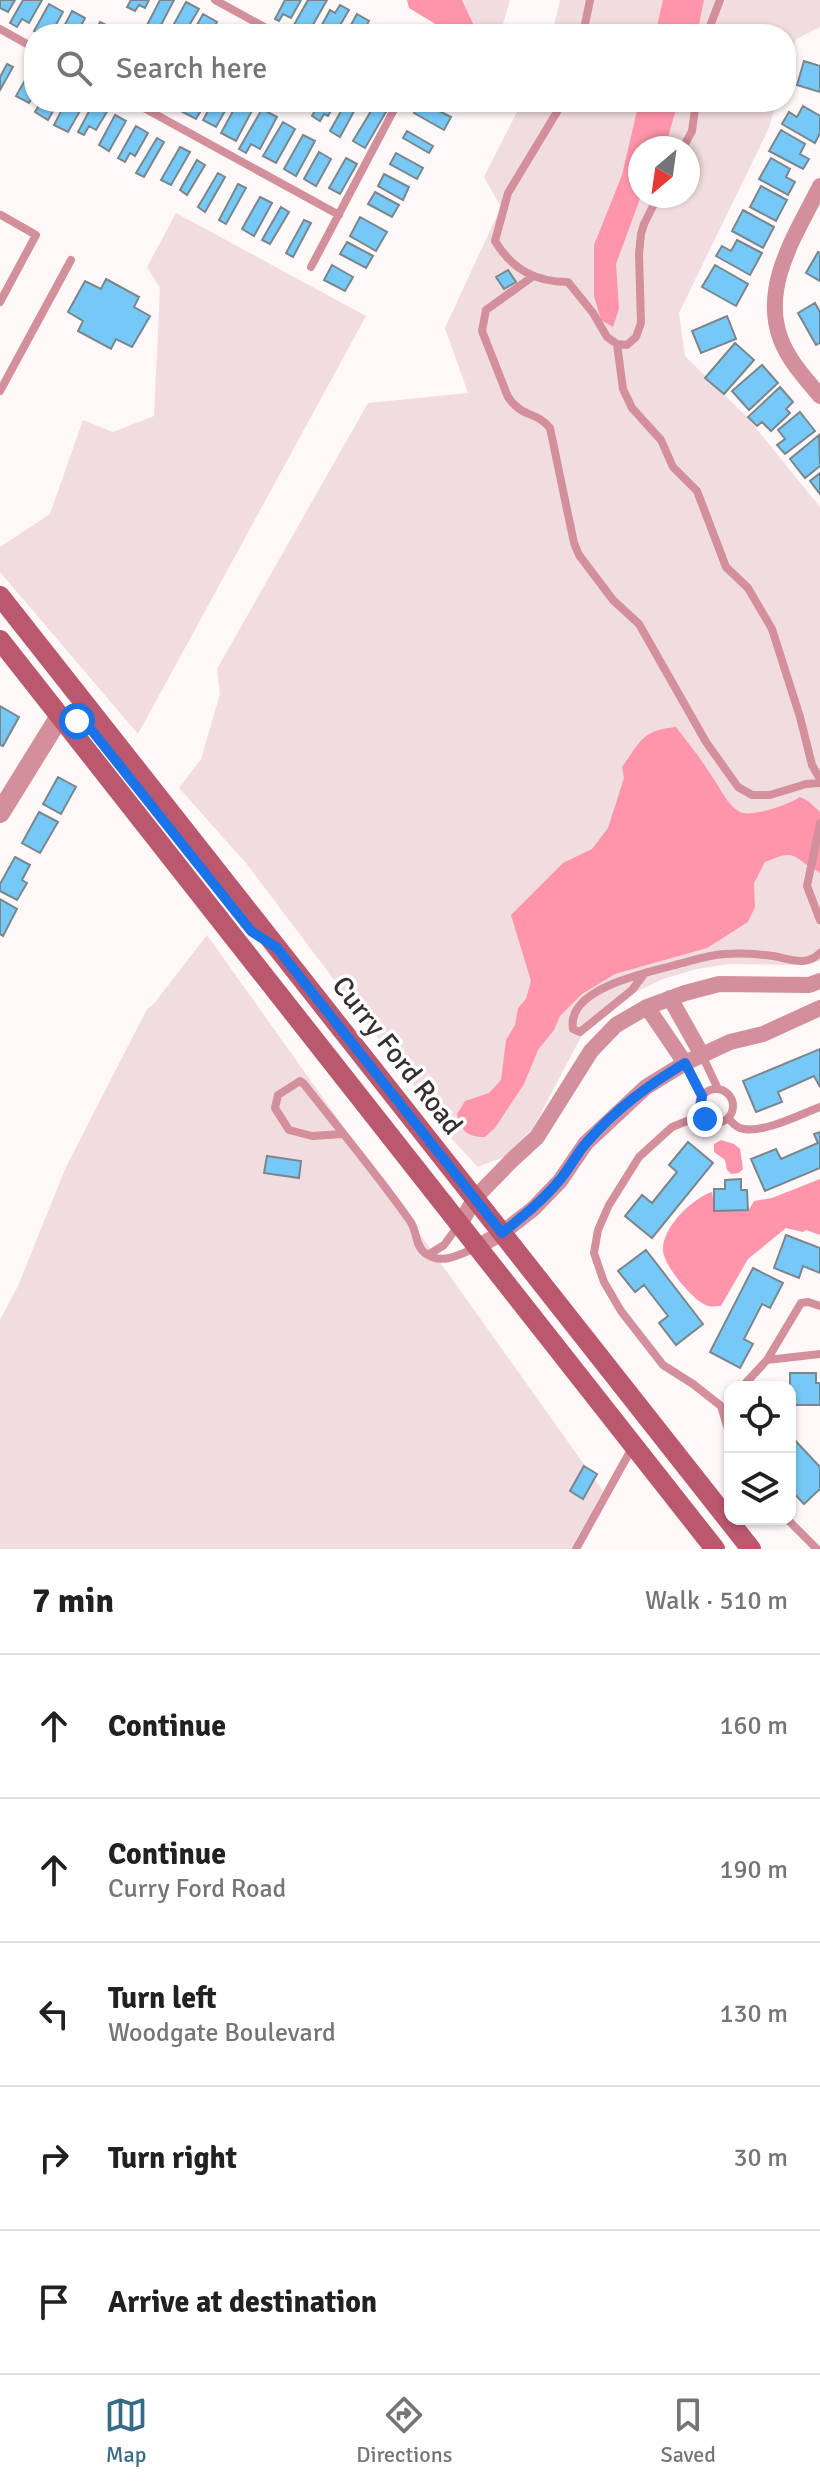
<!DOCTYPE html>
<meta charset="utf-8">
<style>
body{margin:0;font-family:Signika,sans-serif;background:#f2f2f2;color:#202124}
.controls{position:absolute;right:24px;bottom:24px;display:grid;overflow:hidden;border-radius:16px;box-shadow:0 2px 6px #0004}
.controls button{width:72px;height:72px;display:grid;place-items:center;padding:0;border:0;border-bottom:2px solid #e0e0e0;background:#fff;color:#202124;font:40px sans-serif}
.compass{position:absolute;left:628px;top:136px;width:72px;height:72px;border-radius:50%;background:#fff;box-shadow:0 2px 6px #0004;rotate:209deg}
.stop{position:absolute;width:24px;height:24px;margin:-18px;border:6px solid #1a73e8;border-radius:50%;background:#fff}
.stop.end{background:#1a73e8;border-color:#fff;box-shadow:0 2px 8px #0008}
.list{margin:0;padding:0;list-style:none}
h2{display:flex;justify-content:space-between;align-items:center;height:104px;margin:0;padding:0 32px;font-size:34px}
h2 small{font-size:26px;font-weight:400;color:#757577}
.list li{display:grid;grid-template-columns:52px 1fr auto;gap:24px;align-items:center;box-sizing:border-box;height:144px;padding:0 32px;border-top:2px solid #e0e0e0}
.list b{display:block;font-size:30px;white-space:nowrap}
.list p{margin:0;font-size:26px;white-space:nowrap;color:#757577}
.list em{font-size:26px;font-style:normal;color:#757577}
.icon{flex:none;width:44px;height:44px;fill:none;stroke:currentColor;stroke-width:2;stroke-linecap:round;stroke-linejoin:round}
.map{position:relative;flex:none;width:820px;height:1549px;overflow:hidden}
.search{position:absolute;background:#fff;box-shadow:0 2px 6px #0004;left:24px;right:24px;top:24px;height:88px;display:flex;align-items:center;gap:20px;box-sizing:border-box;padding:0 28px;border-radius:32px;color:#757577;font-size:30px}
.sheet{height:824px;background:#fff}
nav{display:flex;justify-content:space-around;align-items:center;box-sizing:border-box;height:112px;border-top:2px solid #e0e0e0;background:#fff;font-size:22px;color:#757577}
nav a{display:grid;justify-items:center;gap:4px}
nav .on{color:#366b87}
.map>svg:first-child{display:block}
.green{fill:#f1dcdf;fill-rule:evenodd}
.water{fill:#fe95aa}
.building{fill:#76c9f6;stroke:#7b868c;stroke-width:2}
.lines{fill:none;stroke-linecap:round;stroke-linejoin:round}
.service{stroke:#d38f9b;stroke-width:8}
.minor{stroke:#d38f9b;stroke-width:16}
.tertiary{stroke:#d38f9b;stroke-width:20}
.secondary{stroke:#ba586e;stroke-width:20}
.route{stroke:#1a73e8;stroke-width:10}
.labels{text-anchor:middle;stroke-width:7;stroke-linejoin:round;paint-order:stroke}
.street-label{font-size:28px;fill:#352f30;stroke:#fff}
</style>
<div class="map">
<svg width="820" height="1549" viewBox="0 0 820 1549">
<rect width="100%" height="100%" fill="#fef8f9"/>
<path class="green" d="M462 0H510L500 34H478Z
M560 0H820V27L796 39 786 72V34H552Z
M522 102H777L768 130 679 313 685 356 747 417 820 507V961L805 965 729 964 697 969 663 979 630 995 582 1035 533 1128 506 1156 478 1167 433 1119 426 1102 246 863 179 788 201 759 220 694 217 669 368 403 468 393 445 328 501 207 484 177ZM640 148H688V196H640Z
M176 213 366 316 138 734 0 572V547L50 514 83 420 113 432 154 416 160 288 147 267Z
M207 935 603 1491 571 1549H0V1320L18 1286 66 1167 147 1009 153 1005Z"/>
<path class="water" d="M407 0H462L478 34H452L409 8Z
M663 0H704L697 34H655Z
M639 102H678L665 148H640L641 196 616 264 619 309 613 327 601 320 594 296V245L622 175Z
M676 727C689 744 702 760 713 778 721 789 727 805 740 812 752 818 789 804 800 797L808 801 820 812V873C814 868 809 867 803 862 788 850 782 856 765 862L754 883 755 907 748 922 707 948 615 974 582 994 560 1016 554 1030 538 1050 524 1084 495 1128 485 1137C466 1137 462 1131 457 1114L465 1101 489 1093 501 1080 506 1040 515 1025 518 1008 526 999 531 981 511 915 563 863 592 849 608 828 624 778 622 767C641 741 642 730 676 727Z
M721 1140 734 1144 740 1149 743 1169 739 1173 731 1174 727 1170 725 1160 714 1152V1144Z
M820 1179V1235L806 1230 803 1232 786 1228 748 1259 721 1306C718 1306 711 1307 708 1306 694 1302 663 1265 663 1250 662 1227 693 1198 712 1192L715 1211H748L754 1201 772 1198Z"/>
<path class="building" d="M0 0H15L8 12 0 8Z
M23 0H42L29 23 22 19 17 27 10 23Z
M131 0H149L145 8 139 5 135 11 127 7Z
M160 0H174L158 31 147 25Z
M285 0H301L291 18 283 14 279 21 275 19Z
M308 0H327L310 30 304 26 299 34 291 30Z
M186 2 199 9 184 34H171L169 33Z
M49 4 63 12 51 34H40L34 31Z
M340 5 349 10 335 34H317L330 10 335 13Z
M72 11 85 18 77 34H60Z
M203 14 217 22 211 34H192Z
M357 14 369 21 362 34H346Z
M100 22 108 26 103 34H85L89 27 95 31Z
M804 61 820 66V92L797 85Z
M7 64 13 67 0 90V77Z
M32 68 34 69V94L29 103 16 96Z
M41 102H58L48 120 35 112Z
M66 102H85L68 132 54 125Z
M104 102 111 105 96 130 89 126 84 135 78 132 93 104 100 108Z
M184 102H206L196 119 179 110Z
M213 102H230L216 127 203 120Z
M238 102H245L254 107 236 141 221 133Z
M320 102H336L328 116 324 114 320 121 312 116Z
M346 102H359L340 137 330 131Z
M421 102 451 117 444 130 414 113Z
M374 106 386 112 365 148 353 141Z
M803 106 820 116V133L815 143 782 124 789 112 797 117Z
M262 109 277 117 260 149 251 144 246 153 239 149Z
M115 115 126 121 109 151 99 145Z
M283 122 295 129 276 163 263 156Z
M136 126 148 133 135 156 130 153 125 162 118 158Z
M781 130 805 144 800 154 809 159 803 169 769 151Z
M407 131 433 146 429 153 403 138Z
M303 135 315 141 296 176 284 169Z
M157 138 164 142 144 177 136 173Z
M180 147 190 152 171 185 161 180Z
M319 152 331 159 316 186 304 179Z
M396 153 423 168 417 179 390 164Z
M346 158 357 164 340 194 329 188Z
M771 158 790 169 786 177 795 182 788 195 759 179Z
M197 160 205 165 187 195 180 190Z
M218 173 225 177 205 212 198 207Z
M384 174 409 187 403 200 378 186Z
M238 184 246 188 226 224 219 220Z
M761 186 787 200 776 221 750 207Z
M375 192 399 205 392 217 368 204Z
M260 197 272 203 254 236 242 229Z
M281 207 289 212 270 244 262 240Z
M743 210 774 227 763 248 732 231Z
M360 217 387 232 376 251 350 236Z
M304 220 311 223 293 257 286 253Z
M737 240 762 253 750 275 716 256 722 246 731 251Z
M347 242 373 256 366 268 340 254Z
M818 252 820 253V281L806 273Z
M332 265 353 277 345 291 324 280Z
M715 265 748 284 736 306 702 287Z
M508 270 516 282 504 289 496 277Z
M106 279 139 297 134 307 150 316 132 347 116 339 111 349 78 331 83 321 68 312 85 281 101 289Z
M815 303 820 312V343L816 345 798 313Z
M727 316 736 339 701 353 692 331Z
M735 343 754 360 724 394 705 378Z
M762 365 778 383 749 410 732 391Z
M780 387 793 402 786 409 790 413 771 431 762 422 757 426 748 417Z
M800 412 815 431 785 454 777 445 785 439 778 430Z
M819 435 820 466 805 478 790 459Z
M820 473V494L810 481Z
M0 706 19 717 3 746 0 745Z
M58 777 76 787 61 814 43 804Z
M39 812 58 822 40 853 22 843Z
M15 857 30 865 22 880 27 883 17 900 0 891V884Z
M0 899 17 909 3 936 0 934Z
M820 1049V1087L814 1076 778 1092 782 1102 756 1112 743 1081Z
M820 1132V1168L765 1191 751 1159 776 1149 781 1159 818 1143 814 1134Z
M688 1142 713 1163 652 1238 625 1216 642 1195 652 1203 677 1172 669 1165Z
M267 1156 301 1161 299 1178 264 1173Z
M741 1179V1190H747L748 1210 714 1211V1189H725V1180Z
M786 1235 820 1248V1273L803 1266 799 1278 774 1268Z
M646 1250 703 1324 676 1345 659 1323 668 1316 644 1285 635 1292 618 1271Z
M753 1268 783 1283 770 1308 762 1304 744 1339 753 1344 740 1368 710 1352Z
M790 1373H816V1383H820V1405H790Z
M790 1435 820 1467V1489L804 1504 790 1489V1477L794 1474 790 1470Z
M584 1466 597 1474 583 1499 570 1491Z"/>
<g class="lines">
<path class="service" d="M215 0 277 34
M0 29 34 48
M583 34 590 0
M707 34 720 0
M133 102 339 215
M563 102 508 193 495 241C512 269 535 282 568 282L593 313 607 337 617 344 627 345 636 337 641 323 639 254 641 234 644 224 658 196
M683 148 692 131 696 102
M311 267 398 102
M532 277 486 310 482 331 508 397C522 418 536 411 550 428L574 543 579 555 613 600 639 624 706 742 738 787 752 795H770L806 784 820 783
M0 302 36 235 1 215
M617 344 623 389 632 408 661 440 673 467 697 491 726 567 748 588 772 629 800 717 812 765 820 779
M0 391 71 260
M820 823 807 886 820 920
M645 973 632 990 580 1032 573 1029C566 988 647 973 675 965 691 961 708 955 724 954 739 953 758 954 773 956 790 959 806 967 820 953
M702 1055 718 1089
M685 1063 702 1096
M699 1106a17 17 0 1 1 34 0a17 17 0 1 1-34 0Z
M702 1115 672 1127 639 1157 609 1205 598 1230 594 1253 604 1282 621 1311 663 1365 693 1384 721 1406 730 1436
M728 1118C733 1123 736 1128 744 1129 764 1133 801 1114 820 1107
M343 1134 312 1136 289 1130 275 1108 278 1095 300 1081 304 1084C339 1129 377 1174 410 1221 417 1230 415 1246 425 1253 442 1266 461 1254 477 1247
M428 1255 444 1245 458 1226
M767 1360 820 1354
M742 1387 767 1360 801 1303 808 1302 820 1306
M787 1519 817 1549
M576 1549 632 1448"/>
<path class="minor" d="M820 186C797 233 760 286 781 340 789 361 806 379 820 396
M670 998 702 1055
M647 1007 685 1063
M460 1224 475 1198 512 1160 537 1137 591 1051 616 1025 647 1007 685 993 719 984 809 985 820 981
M477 1247 502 1233 533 1209 560 1181 586 1143 646 1087 685 1063 730 1042 763 1034 820 1008"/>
<path class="tertiary" d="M0 813 60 716"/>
<path class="secondary" d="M0 596 751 1549
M0 640 715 1549"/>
</g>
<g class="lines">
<path class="route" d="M77 721 93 732 251 931 277 948 502 1233C522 1217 541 1202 558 1182 569 1170 576 1154 587 1142 616 1109 647 1086 685 1063L702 1096 700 1110 705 1119"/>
</g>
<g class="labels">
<g class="street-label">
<text transform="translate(398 1055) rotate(52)" y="10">Curry Ford Road</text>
</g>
</g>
</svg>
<div class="controls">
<button><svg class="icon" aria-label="locate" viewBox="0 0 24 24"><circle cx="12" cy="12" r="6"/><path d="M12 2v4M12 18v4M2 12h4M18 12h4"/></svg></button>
<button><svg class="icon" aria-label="layers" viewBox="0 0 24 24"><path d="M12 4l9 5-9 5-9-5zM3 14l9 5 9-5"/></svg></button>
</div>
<svg class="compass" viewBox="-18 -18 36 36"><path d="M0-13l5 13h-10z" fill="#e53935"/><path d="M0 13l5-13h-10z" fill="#757577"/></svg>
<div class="stop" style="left:77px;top:721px"></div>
<div class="stop end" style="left:705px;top:1119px"></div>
<div class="search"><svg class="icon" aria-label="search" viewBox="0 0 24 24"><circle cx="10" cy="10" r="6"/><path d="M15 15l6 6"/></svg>Search here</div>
</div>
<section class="sheet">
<h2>7 min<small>Walk · 510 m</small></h2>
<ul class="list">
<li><svg class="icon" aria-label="ahead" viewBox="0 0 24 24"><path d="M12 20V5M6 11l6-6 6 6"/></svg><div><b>Continue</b></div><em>160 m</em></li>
<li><svg class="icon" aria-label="ahead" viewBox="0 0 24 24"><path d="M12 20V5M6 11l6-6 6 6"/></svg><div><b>Continue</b><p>Curry Ford Road</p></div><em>190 m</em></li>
<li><svg class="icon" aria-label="left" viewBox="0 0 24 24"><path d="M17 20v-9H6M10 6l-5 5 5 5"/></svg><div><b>Turn left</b><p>Woodgate Boulevard</p></div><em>130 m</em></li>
<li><svg class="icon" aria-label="right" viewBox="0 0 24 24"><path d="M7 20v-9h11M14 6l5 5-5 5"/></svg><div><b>Turn right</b></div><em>30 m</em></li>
<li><svg class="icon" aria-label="arrive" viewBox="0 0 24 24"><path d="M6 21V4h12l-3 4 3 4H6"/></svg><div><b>Arrive at destination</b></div></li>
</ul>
</section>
<nav>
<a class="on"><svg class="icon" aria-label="map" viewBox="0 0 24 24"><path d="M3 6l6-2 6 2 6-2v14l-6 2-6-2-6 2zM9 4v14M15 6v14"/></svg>Map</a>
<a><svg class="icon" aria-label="directions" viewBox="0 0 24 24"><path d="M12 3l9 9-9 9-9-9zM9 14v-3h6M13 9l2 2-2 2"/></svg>Directions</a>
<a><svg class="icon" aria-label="saved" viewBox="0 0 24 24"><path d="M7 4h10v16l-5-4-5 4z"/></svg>Saved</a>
</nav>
